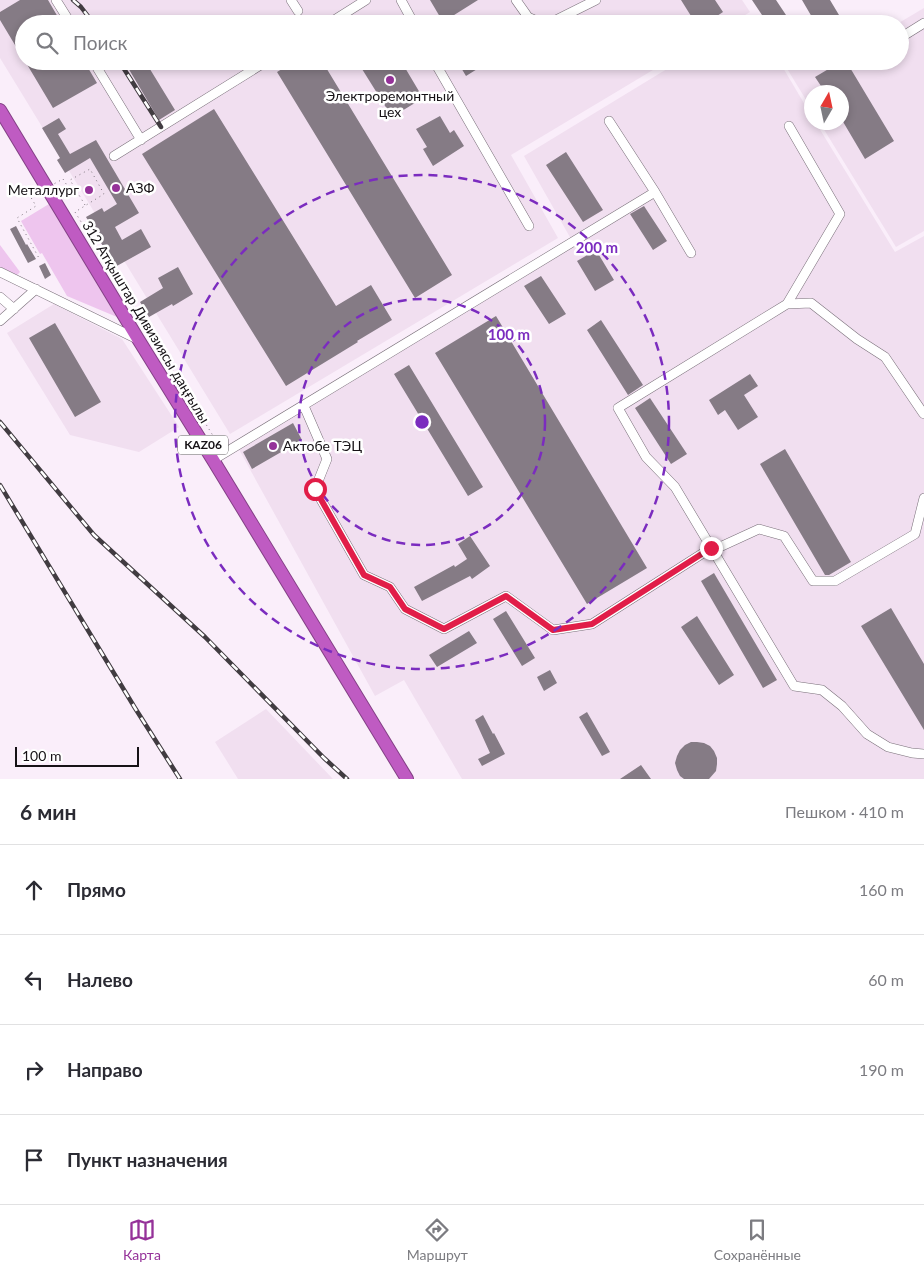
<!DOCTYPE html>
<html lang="ru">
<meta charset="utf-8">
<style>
body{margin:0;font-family:Lato,sans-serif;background:#f2f2f3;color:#2b2b33}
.compass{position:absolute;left:804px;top:85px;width:45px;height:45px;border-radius:50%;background:#fff;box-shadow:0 2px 8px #0003;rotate:9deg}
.scale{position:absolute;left:15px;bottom:12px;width:124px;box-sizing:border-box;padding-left:5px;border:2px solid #161216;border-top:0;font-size:14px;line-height:18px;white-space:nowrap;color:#161216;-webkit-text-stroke:4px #fff;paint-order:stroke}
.stop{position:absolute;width:15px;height:15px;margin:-11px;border:4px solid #e11d48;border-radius:50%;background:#fff}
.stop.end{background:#e11d48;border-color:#fff;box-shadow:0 1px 5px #0008}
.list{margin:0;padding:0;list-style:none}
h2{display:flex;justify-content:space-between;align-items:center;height:65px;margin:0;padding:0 20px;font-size:21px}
h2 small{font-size:16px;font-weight:400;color:#7c7c81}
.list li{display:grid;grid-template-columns:32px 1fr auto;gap:15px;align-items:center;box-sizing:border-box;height:90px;padding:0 20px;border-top:1px solid #e1e1e2}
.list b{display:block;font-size:19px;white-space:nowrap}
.list em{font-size:16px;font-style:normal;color:#7c7c81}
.icon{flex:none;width:28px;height:28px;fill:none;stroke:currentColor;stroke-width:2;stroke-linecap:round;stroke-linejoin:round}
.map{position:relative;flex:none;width:924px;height:779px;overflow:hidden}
.search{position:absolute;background:#fff;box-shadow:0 2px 8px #0003;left:15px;right:15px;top:15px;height:55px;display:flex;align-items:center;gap:12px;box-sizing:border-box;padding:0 18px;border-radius:28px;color:#7c7c81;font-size:19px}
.sheet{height:425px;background:#fff}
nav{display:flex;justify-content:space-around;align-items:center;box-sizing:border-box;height:70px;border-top:1px solid #e1e1e2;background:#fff;font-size:14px;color:#7c7c81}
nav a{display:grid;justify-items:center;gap:2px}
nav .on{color:#953299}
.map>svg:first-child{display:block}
.built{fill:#f1dff0}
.green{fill:#eec5ee}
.building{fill:#857b85}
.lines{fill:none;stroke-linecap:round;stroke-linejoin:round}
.minor-casing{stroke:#796f79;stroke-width:10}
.highway-casing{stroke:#844186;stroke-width:14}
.path{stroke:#7e767e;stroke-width:1;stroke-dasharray:1 4;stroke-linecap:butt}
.minor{stroke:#fff;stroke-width:9}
.highway{stroke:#bf5bc2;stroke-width:12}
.rail-casing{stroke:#413c41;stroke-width:4.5}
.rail{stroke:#fff;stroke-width:2.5;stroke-dasharray:8;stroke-linecap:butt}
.path-bridge{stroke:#7e767e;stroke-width:1;stroke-dasharray:1 4;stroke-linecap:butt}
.route{stroke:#e11d48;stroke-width:6}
.ring{fill:none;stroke:#7b2cbf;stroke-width:2.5;stroke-dasharray:9 6}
.poi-dot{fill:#953299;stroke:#fff;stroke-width:2}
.labels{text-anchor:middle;stroke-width:5;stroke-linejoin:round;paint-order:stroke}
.shield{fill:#fff;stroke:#5c595c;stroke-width:1}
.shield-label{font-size:12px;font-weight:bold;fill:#161216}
.poi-label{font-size:14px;fill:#161216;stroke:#fff;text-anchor:start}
.street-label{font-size:14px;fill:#161216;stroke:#fff}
.centre{fill:#7b2cbf;stroke:#fff;stroke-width:2.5}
.ring-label{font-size:15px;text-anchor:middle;font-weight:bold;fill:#7b2cbf;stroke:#fff;stroke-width:5;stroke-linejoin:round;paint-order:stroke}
</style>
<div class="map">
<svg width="924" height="779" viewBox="0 0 924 779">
<rect width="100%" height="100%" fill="#faeefa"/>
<path class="built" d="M0 0H742L750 12 731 24H24V61H668L511 155 558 238 230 434 0 58Z
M924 8V231L896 247 820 123 842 122V92H812L811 108 786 67 796 61H900V24H897Z
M680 61H779L811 115 812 122 816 123 895 252 924 236V779H462L404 680 375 696 236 444 571 239 524 156Z
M54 304 122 339 179 427 139 452 70 435 7 333Z
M266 709 333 779H238L215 742Z"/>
<path class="green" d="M49 204 117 317 67 296 42 253 40 254 21 221Z
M0 245 20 272 17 275 0 267Z"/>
<path class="building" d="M20 0H48L62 24H24V60L0 20V12Z
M430 0H478L443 22Z
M681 0H715L723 12 705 24H696Z
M752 0H776L792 24H768Z
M802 0H830L842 20 836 24H816Z
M25 61H84L97 83 53 108Z
M124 61H145L175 110 159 120Z
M295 61H322L452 275 415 298 277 72Z
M357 61H401L423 98 392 117Z
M457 61H490L466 76Z
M842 61H846L894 141 865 159 842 120V92H825L815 77Z
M214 109 336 306 371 285 392 320 357 341 358 342 286 386 142 154Z
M440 116 450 133 454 130 464 146 433 166 423 149 427 147 416 129Z
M59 118 66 129 58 134 70 154 96 140 139 213 115 227 122 240 141 229 151 247 115 267 86 217 102 208 104 212 117 204 90 158 65 173 57 160 60 158 42 128Z
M566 152 603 210 583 222 546 165Z
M644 206 667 241 653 250 630 214Z
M16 226 26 245 27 244 36 259 28 263 10 229Z
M596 250 614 280 595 291 577 261Z
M45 263 51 275 45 279 39 266Z
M178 267 193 294 173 306 172 304 149 317 140 302 163 288 158 278Z
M541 276 566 314 549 324 524 286Z
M496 316 647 568 587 604 435 353Z
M601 320 643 385 628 395 587 330Z
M55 323 101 402 75 417 29 338Z
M409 365 483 487 468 496 394 374Z
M750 374 758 386 744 395 758 417 738 430 725 410 718 415 709 400Z
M650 398 687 454 671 464 635 408Z
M293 423 302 440 252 469 243 452Z
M785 449 851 562 829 575H825L760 464Z
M470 536 490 566 472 579 470 576 422 601 414 587 454 565 455 567 467 559 458 544Z
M714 573 777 680 763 688 701 581Z
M891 608 924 664V730L861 626Z
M506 611 535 658 522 666 493 619Z
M697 616 734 675 719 685 681 627Z
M469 631 477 643 437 667 429 655Z
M550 670 557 683 544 691 537 677Z
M587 712 610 752 602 756 579 717Z
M483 715 493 734 494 733 505 754 482 766 478 759 490 753 475 720Z
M691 742H697L704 743 710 746 714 751 717 758V764L716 771 709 779H684L680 776 677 770 675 763 677 756 680 750 685 745Z
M641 765 651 779H620Z"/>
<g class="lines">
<defs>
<path id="minor" d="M56 0 71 24
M291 0 298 11
M401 0 414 24
M516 0 528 17 544 24
M328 24 366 0
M548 24 596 0
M900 38 924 23
M93 61 141 140
M434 61 529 226
M609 121 655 192 691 253
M789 126 840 214 787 304 618 408 646 457 675 487 794 686 822 690 842 706 867 734 888 747 912 753 924 754
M114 156 267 61
M0 272 137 339
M0 297 14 309
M787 304 811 303 857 339 885 357 923 413 924 414
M0 321 36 289
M304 406 327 459 315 489 364 575 390 587 405 609 444 629 506 596 553 630 592 624 711 548 722 546 759 529 784 536 813 581H835L915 534 924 498
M213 460 655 192"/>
<path id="highway" d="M0 110 138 339 213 460 407 779"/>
</defs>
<use href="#minor" class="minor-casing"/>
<use href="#highway" class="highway-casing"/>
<path class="path" d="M63 179 68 187 72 185
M33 187 32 185 26 189 36 206 17 218 40 260
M85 205 70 180 90 169 104 194 75 212 220 447"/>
<use href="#minor" class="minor"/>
<use href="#highway" class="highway"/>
<defs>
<path id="rail" d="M73 0 81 7 94 24
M119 61 161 127
M0 422 94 535 205 637 324 758 347 779
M0 485 135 708 180 779"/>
</defs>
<use href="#rail" class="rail-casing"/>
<use href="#rail" class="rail"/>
<path class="path-bridge" d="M37 193 63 179"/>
</g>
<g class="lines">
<path class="route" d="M315 489 364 575 390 587 405 609 444 629 506 596 553 630 592 624 711 548"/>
</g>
<g class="ring">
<circle cx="422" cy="422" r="123"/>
<circle cx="422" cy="422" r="247"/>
</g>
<g class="poi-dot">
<circle cx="390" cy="80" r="5"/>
<circle cx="116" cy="188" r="5"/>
<circle cx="89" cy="190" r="5"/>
<circle cx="273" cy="446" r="5"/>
</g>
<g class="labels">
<rect class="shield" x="178" y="435.5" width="50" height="19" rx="4"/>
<g class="shield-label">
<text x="203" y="449">KАZ06</text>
</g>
<g class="poi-label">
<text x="390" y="101" text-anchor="middle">Электроремонтный<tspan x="390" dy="16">цех</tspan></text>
<text x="126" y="193">АЗФ</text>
<text x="79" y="195" text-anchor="end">Металлург</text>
<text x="283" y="451">Актобе ТЭЦ</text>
</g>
<g class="street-label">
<text transform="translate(146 322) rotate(59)" y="5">312 Атқыштар Дивизиясы даңғылы</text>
</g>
</g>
<circle cx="422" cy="422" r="8" class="centre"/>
<g class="ring-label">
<text x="597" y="253">200 m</text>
<text x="509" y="340">100 m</text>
</g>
</svg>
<svg class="compass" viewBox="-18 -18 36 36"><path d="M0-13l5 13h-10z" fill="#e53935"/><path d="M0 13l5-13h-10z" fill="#7c7c81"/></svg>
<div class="scale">100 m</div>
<div class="stop" style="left:315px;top:489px"></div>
<div class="stop end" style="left:711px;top:548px"></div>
<div class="search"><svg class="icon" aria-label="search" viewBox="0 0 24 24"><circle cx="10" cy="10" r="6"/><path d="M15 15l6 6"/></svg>Поиск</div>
</div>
<section class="sheet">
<h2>6 мин<small>Пешком · 410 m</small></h2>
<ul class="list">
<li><svg class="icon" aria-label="ahead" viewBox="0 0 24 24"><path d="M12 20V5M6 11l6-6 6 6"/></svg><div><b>Прямо</b></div><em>160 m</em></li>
<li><svg class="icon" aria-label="left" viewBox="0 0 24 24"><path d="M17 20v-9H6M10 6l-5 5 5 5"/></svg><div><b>Налево</b></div><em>60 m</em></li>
<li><svg class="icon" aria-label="right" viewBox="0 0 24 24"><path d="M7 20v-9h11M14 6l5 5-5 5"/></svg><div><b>Направо</b></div><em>190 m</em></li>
<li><svg class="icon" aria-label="arrive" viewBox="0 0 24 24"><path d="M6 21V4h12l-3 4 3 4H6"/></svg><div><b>Пункт назначения</b></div></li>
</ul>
</section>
<nav>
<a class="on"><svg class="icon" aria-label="map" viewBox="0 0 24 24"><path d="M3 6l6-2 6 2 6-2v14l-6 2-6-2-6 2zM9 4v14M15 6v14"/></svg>Карта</a>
<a><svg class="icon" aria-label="directions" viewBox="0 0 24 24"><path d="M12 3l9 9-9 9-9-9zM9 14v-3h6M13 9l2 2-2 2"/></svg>Маршрут</a>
<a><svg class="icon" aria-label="saved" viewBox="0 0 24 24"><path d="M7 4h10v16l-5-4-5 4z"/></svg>Сохранённые</a>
</nav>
